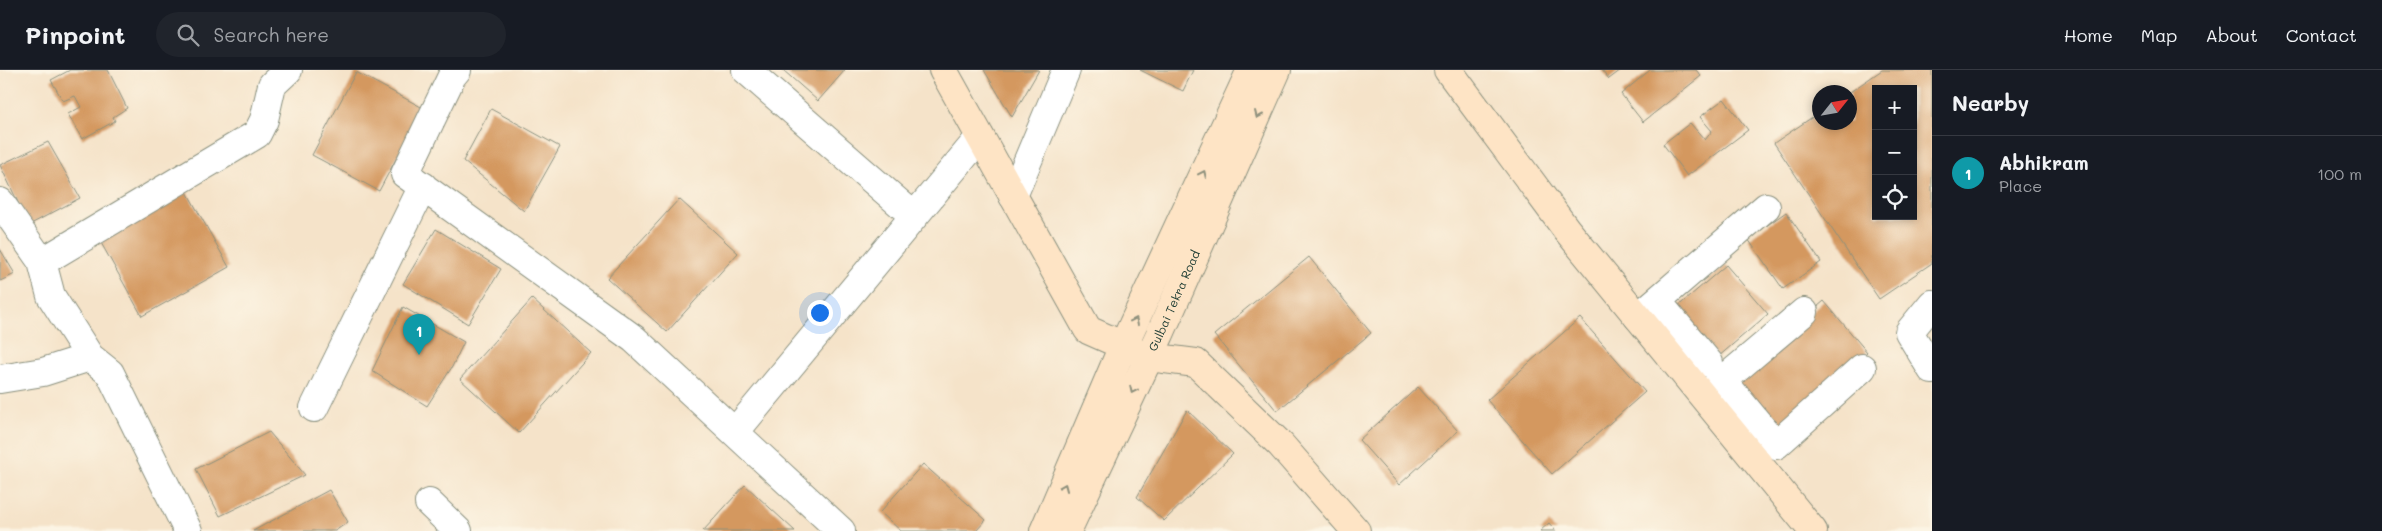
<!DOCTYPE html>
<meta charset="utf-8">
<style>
body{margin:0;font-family:Mali,sans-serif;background:#20242c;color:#f1f3f6}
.controls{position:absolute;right:15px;top:15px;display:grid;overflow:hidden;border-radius:0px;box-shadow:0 2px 8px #0003}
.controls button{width:45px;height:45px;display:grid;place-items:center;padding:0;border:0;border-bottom:1px solid #363941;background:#171b24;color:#f1f3f6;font:25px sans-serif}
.compass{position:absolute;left:1812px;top:15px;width:45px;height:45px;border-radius:50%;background:#171b24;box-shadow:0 2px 8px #0003;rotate:59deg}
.you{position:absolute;left:819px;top:242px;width:18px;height:18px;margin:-12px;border:4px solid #fff;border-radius:50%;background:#1a73e8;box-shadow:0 0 0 8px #1a73e833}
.badge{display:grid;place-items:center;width:32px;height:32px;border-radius:50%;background:#ea580c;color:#fff;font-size:16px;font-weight:700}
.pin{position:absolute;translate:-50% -41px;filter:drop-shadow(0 1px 2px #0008)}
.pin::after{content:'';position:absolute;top:26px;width:18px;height:15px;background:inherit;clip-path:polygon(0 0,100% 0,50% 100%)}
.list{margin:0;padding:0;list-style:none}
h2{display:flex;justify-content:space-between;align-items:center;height:65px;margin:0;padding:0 20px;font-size:21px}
h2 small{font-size:16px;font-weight:400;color:#9ea1a6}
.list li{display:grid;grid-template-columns:32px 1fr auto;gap:15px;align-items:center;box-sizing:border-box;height:75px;padding:0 20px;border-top:1px solid #363941}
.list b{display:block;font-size:19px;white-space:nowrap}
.list p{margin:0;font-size:16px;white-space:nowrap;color:#9ea1a6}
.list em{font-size:16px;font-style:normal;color:#9ea1a6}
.icon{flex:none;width:28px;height:28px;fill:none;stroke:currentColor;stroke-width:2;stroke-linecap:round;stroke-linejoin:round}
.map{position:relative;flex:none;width:1932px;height:461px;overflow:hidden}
header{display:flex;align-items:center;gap:30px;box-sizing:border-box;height:70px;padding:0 25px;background:#171b24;border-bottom:1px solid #363941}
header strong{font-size:24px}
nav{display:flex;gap:28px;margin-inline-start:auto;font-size:18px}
.search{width:350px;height:45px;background:#20242c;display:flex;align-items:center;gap:12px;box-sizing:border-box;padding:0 18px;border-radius:28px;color:#9ea1a6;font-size:19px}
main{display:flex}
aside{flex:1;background:#171b24}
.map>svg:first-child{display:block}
.building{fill:#d4985f;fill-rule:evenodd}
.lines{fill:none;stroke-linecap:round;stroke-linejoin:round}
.street-casing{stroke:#8a907e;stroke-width:30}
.secondary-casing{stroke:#8a907e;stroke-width:30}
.street{stroke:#fff;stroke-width:28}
.secondary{stroke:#fee4c5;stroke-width:28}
.oneway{stroke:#8e907c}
.labels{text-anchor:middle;stroke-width:4.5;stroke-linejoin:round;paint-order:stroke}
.street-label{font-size:12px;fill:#1f3d34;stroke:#fcf5e5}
</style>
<header>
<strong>Pinpoint</strong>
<div class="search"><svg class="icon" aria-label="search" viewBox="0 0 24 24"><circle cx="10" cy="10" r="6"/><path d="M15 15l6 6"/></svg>Search here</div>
<nav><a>Home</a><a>Map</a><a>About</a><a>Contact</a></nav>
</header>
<main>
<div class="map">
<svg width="1932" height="461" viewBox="0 0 1932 461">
<rect width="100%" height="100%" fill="#fcf5e5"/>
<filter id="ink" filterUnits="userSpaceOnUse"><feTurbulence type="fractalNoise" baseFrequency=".02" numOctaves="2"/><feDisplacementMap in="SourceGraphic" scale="10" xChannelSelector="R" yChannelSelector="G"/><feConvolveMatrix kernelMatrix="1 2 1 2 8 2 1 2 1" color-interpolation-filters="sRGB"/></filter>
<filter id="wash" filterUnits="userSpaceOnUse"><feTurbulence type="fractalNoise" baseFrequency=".0096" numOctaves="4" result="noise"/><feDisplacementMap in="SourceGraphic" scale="20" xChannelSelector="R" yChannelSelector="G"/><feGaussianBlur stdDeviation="1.12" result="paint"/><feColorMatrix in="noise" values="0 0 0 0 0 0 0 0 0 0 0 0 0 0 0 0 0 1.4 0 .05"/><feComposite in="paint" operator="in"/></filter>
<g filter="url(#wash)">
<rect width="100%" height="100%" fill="#f5e3c9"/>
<g id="blocks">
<path class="building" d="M70 0H108L127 38 113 47 115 51 82 69 68 44 81 37 75 26 63 31 51 10Z
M783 0H845L818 31Z
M984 0H1039L1012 47Z
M1140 0H1193L1183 21Z
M1602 0H1621L1609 9Z
M1650 0H1696L1701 6 1643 52 1621 24Z
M1882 0H1932V193L1879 229 1774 73 1820 42V52H1850V22ZM1876 19H1913V146H1876Z
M356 2 423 38 379 121 312 85Z
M1724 29 1748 60 1687 106 1663 74 1690 53 1705 70 1712 61 1700 47Z
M491 39 560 77 524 141 463 91Z
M48 72 80 128 29 155 0 95Z
M187 122 229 197 142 246 100 171Z
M679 129 738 183 667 262 607 208Z
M1786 142 1821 192 1783 219 1748 169Z
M436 159 501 199 468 254 403 214Z
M0 179 15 204 0 211Z
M1309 187 1371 263 1277 341 1214 265Z
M1726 195 1768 244 1718 287 1676 238Z
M532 229 591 283 519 363 460 309Z
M1824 231 1867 282 1776 359 1733 309Z
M403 237 464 272 452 297 427 336 372 301Z
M1580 248 1645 322 1552 404 1487 330Z
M1418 317 1458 361 1399 415 1359 370Z
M1187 340 1233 384 1164 451 1137 427Z
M269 362 305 405 220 446 196 399Z
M923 394 986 450 976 461H901L880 442Z
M745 415 795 461H703Z
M329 420 348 452 335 461H253Z
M1549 453 1556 461H1540Z"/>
</g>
</g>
<g filter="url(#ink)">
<use href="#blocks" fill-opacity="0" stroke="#8a907e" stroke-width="1"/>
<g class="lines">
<defs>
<path id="street" d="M457 0 452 6 405 104 634 269 841 461
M746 0 914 146
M1013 126 1066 0
M0 132 42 192
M1657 231 1709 293
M1932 234 1909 262 1932 300
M1638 247 1766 137
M90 287 51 226 42 192 257 64 264 50 272 15 288 0
M0 309 43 302 90 287 110 303 188 461
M1723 311 1776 375 1862 298
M1708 323 1804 242
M314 338 423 116
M735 362 980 67
M429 433 458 461"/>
<g id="secondary">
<path d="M943 0 1088 260 1149 287 1196 293 1281 375 1356 461"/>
<path d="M1448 0 1566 159 1813 461"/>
<path d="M1044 461 1123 276 1251 0"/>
<path id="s1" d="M1067 461 1160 264 1277 0"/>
</g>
</defs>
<use href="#street" class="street-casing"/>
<use href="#secondary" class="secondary-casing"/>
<use href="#street" class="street"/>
<use href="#secondary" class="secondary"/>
</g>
<defs><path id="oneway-chevron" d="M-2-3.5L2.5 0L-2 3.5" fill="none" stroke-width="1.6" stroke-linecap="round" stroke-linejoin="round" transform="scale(1.25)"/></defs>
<g class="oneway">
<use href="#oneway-chevron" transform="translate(1258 45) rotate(114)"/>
<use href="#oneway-chevron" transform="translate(1203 104) rotate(-65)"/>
<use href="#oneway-chevron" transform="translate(1135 251) rotate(-65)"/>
<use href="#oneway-chevron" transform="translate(1133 320) rotate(115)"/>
<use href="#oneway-chevron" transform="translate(1064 417) rotate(-67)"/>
</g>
</g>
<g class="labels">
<g class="street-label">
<text dy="4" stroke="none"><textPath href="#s1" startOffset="254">Gulbai Tekra Road</textPath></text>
</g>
</g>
</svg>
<div class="controls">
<button>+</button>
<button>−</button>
<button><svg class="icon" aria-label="locate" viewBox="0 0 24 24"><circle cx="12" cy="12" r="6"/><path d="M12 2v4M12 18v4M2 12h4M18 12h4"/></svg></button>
</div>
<svg class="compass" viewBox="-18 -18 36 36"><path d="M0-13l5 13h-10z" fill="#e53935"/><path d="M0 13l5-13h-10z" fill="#9ea1a6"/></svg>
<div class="you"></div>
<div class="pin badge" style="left:419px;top:285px;background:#0f9aa8">1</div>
</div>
<aside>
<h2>Nearby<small></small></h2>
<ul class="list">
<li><span class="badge" style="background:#0f9aa8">1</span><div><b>Abhikram</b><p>Place</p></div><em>100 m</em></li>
</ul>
</aside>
</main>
